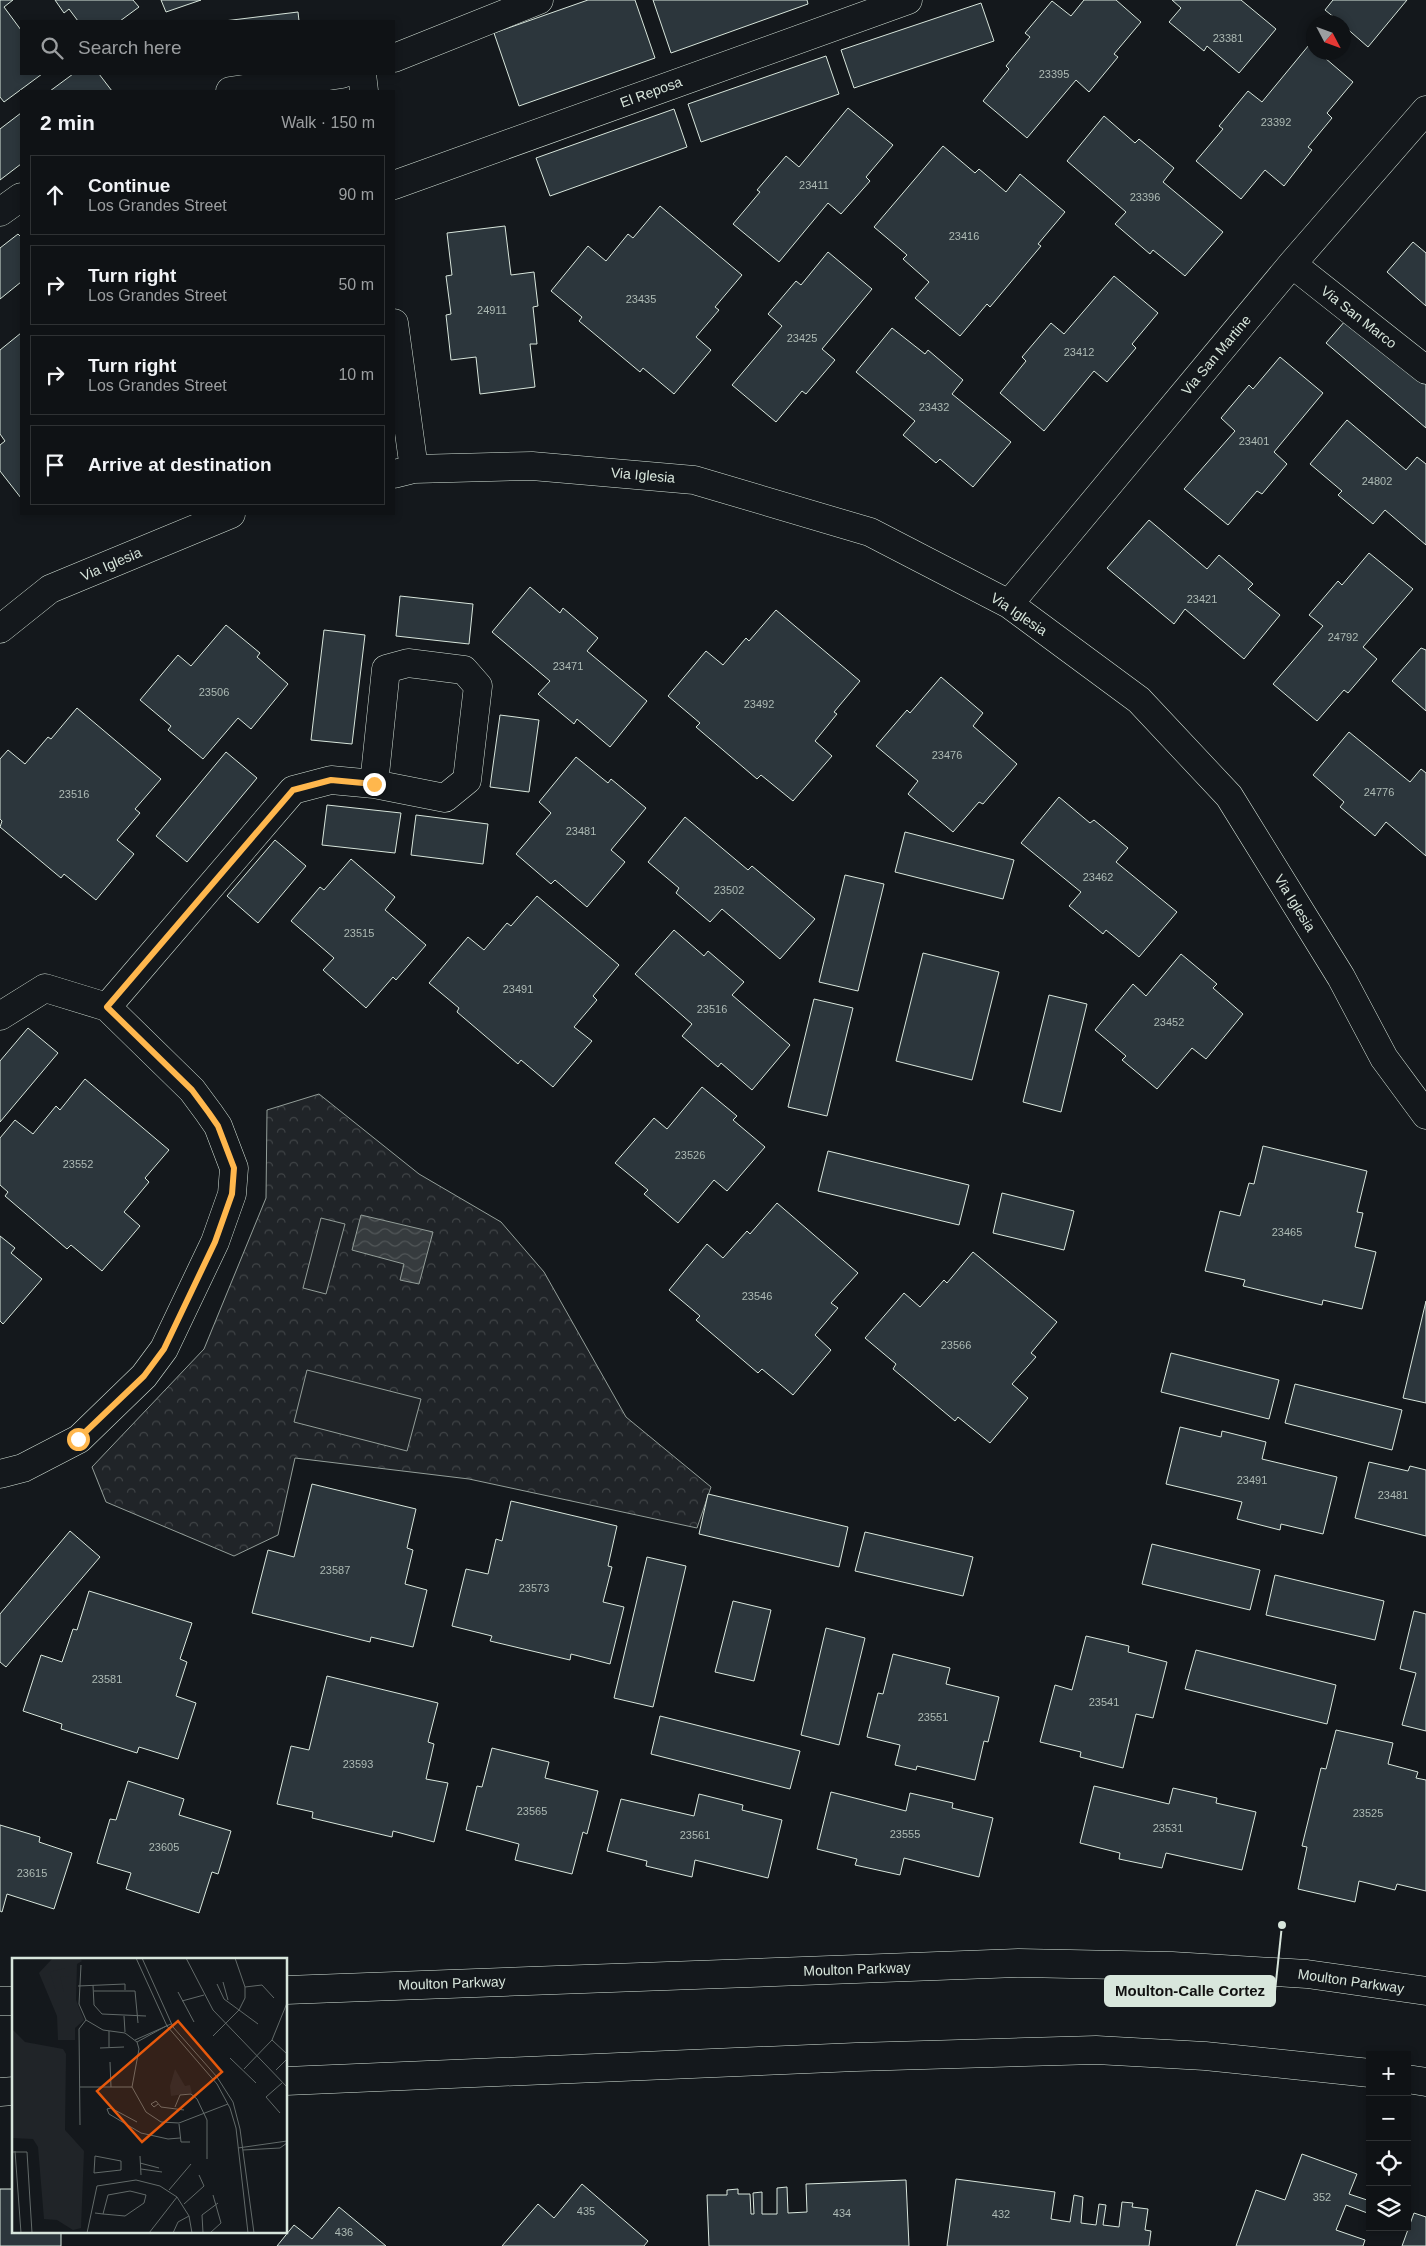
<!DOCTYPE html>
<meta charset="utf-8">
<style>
body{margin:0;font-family:Arial,sans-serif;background:#181b1e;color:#f1f3f6}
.controls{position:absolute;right:15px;bottom:15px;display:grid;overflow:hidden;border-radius:0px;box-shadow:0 2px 8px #0003}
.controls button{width:45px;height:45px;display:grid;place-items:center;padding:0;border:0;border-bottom:1px solid #2f3234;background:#0f1215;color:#f1f3f6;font:25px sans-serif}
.compass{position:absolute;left:1306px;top:15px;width:45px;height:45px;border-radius:50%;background:#0f1215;box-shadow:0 2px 8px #0003;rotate:131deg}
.stop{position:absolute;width:15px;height:15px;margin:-11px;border:4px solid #ffb74d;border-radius:50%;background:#fff}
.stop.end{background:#ffb74d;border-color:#fff;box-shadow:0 1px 5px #0008}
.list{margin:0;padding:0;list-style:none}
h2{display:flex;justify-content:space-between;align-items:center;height:65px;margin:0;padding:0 20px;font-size:21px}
h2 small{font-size:16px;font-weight:400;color:#9b9ea0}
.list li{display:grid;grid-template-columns:32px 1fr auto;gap:15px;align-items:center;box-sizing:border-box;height:80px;margin:0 10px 10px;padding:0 10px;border:1px solid #2f3234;border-radius:0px}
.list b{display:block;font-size:19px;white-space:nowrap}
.list p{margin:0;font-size:16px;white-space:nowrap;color:#9b9ea0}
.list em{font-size:16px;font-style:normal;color:#9b9ea0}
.icon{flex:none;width:28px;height:28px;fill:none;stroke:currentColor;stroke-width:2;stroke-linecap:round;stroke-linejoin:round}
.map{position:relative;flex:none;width:1426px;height:2246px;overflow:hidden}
.search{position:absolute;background:#0f1215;box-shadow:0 2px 8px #0003;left:20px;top:20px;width:375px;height:55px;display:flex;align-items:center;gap:12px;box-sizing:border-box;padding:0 18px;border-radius:0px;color:#9b9ea0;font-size:19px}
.panel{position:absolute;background:#0f1215;box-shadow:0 2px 8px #0003;left:20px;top:90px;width:375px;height:425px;border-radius:0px}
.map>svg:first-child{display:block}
.forest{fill:url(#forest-crowns);stroke:#939e99}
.pitch{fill:#202428;stroke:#939e99}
.water{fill:url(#water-waves);stroke:#939e99}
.building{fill:#2c363c;stroke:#d8e6dc}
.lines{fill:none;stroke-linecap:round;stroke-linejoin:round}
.minor-casing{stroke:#d8e6dc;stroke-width:29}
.major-casing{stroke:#d8e6dc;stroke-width:29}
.minor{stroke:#14181c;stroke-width:28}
.major{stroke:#14181c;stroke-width:28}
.route{stroke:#ffb74d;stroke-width:6}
.labels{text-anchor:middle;stroke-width:4;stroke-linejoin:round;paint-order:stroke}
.number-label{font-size:11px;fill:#adbab4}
.street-label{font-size:14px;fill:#d8e6dc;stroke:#14181c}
.inset-road{fill:none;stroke:#626a69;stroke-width:1}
.view{fill:#e8590c;fill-opacity:0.15;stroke:#e8590c;stroke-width:2.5}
.inset-edge{fill:none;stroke:#d8e6dc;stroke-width:2.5}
.leader{fill:none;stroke:#d8e6dc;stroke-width:2}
.callout-dot{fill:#d8e6dc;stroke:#14181c;stroke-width:2}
.callout{fill:#d8e6dc;stroke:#d8e6dc;stroke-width:2}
.callout-label{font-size:15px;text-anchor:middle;font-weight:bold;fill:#111}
</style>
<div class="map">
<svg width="1426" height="2246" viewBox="0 0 1426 2246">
<defs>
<pattern id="forest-crowns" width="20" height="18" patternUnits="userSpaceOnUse" patternTransform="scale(1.25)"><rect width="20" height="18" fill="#202428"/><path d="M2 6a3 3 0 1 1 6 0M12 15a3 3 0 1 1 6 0" fill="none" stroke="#404447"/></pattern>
<pattern id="water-waves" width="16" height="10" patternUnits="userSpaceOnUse" patternTransform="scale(1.25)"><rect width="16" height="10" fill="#363b3e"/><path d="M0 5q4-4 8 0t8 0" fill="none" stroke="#525759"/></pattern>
</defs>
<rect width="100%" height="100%" fill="#14181c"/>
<path class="forest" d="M319 1094 419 1174 501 1222 544 1272 626 1417 711 1487 697 1528 469 1479 295 1458 278 1535 234 1556 106 1502 92 1467 204 1349 266 1198 267 1110Z"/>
<path class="pitch" d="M321 1218 345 1224 326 1294 303 1288Z
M307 1370 421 1399 407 1451 294 1422Z"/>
<path class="water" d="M361 1215 433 1232 419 1284 400 1280 404 1264 352 1250Z"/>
<path class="building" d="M0 0H13L4 7 21 30V74H42L4 102 0 97Z
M55 0H133L139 7 120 21H78L69 9 64 13Z
M161 0H201L166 12Z
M588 0H635L655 58 519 106 494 33Z
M653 0H807L808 4 671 53Z
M1084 0H1116L1141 22 1114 54 1118 57 1089 92 1076 80 1027 138 983 101 1009 69 1006 66 1030 37 1025 33 1052 1 1071 16Z
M1172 0H1241L1276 29 1239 73 1207 46 1204 51 1169 22 1181 8Z
M1333 0H1407L1368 47 1344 26V22H1340L1325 10Z
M981 3 994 41 854 88 841 50Z
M298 12 299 21H224Z
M1309 45 1314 49V52H1318L1353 82 1327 113 1332 118 1308 147 1312 150 1284 186 1265 170 1241 199 1196 161 1223 129 1219 126 1248 91 1262 102Z
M826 56 839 94 701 142 688 104Z
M73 74H99L112 91H50Z
M848 108 893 145 866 177 870 181 841 214 828 203 779 262 733 224 760 192 757 190 786 156 799 167Z
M674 109 687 147 550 196 536 158Z
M21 113V164L0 180V129Z
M1104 116 1135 143 1139 139 1174 168 1163 182 1223 232 1185 276 1153 250 1150 254 1115 224 1126 212 1067 161Z
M943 146 975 173 979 169 1006 192 1020 174 1065 212 1038 244 1041 246 990 307 987 304 960 336 915 298 929 282 903 259 907 255 874 227Z
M660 206 742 275 715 307 719 310 696 337 711 350 674 394 643 368 640 372 579 321 582 317 551 291 588 246 606 261 628 234 633 238Z
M505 226 511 275 534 272 538 306 533 307 537 344H530L535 387 480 394 476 357 451 360 446 315 451 314 446 276 452 275 447 233Z
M18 234 21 237V282L0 299V248Z
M1413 242 1426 253V306L1387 272Z
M828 252 872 289 822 349 835 360 806 394 802 391 776 422 732 385 782 326 768 314 796 281 801 285Z
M1114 276 1158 313 1132 344 1136 348 1107 382 1094 371 1044 431 1000 393 1026 361 1022 357 1051 323 1064 334Z
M1352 313 1426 376V428L1326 343Z
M892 328 925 354 928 350 963 380 952 394 1011 442 973 487 940 459 936 463 903 435 915 421 856 372Z
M21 333V498L0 471V445L5 441 0 434V350Z
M1280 357 1323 393 1274 452 1287 464 1262 494 1257 491 1228 525 1184 489 1235 431 1221 418 1249 385 1253 389Z
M1347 420 1406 470 1417 457 1426 464V545L1385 510 1373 524 1338 495 1342 491 1310 464Z
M1149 520 1207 569 1219 555 1253 584 1248 589 1280 615 1244 659 1185 609 1174 624 1107 568Z
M1369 553 1413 589 1363 647 1377 659 1348 693 1344 690 1317 721 1273 684 1323 626 1309 615 1338 581 1342 585Z
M530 587 560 613 563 608 598 638 587 651 647 701 610 747 577 719 574 724 538 694 550 681 492 632Z
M400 596 473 604 469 644 396 636Z
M776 610 860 681 834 712 837 714 815 741 832 756 793 801 761 775 757 779 696 727 700 723 668 696 706 651 723 665 746 638 749 641Z
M226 625 260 653 257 657 288 684 251 729 238 718 203 759 168 730 171 726 140 700 178 655 191 666Z
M324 630 365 635 352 744 311 740Z
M1421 648 1426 650V711L1392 681Z
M941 677 983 713 973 726 1017 764 983 804 979 802 953 832 908 794 918 781 876 746 907 710 910 713Z
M77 708 161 779 135 809 140 813 117 840 134 854 96 900 64 874 61 878 0 827 2 821 0 819V759L8 750 25 764 48 737 51 739Z
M500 715 539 720 529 792 490 787Z
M1349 732 1410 782 1421 769 1426 773V856L1386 822 1375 836 1340 807 1344 802 1313 775Z
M226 752 257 778 187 862 156 836Z
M576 757 608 783 611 779 646 808 611 850 625 862 587 907 555 880 551 884 516 854 551 813 539 802Z
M1059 797 1090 823 1094 820 1128 848 1116 862 1177 912 1139 957 1106 930 1103 934 1069 906 1081 892 1021 843Z
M327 805 401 813 395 853 322 845Z
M416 815 488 824 483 864 411 855Z
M685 817 748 870 752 866 815 919 780 959 722 909 710 922 676 893 679 888 648 862Z
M905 832 1014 860 1003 899 895 872Z
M275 840 306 866 258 923 227 896Z
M351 859 395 897 385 910 426 945 396 980 393 977 366 1008 323 970 334 958 291 921 320 887 324 890Z
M845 875 884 884 858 991 819 982Z
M537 896 619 965 593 996 597 1000 574 1027 592 1041 553 1087 521 1060 518 1064 457 1012 459 1008 429 983 468 937 484 950 507 923 511 926Z
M674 930 704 956 708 951 744 982 732 995 790 1045 752 1090 721 1063 718 1067 682 1036 692 1024 635 974Z
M923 953 999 972 972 1080 896 1061Z
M1181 954 1217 984 1213 988 1243 1014 1206 1059 1192 1048 1157 1089 1122 1060 1126 1056 1095 1030 1133 984 1146 996Z
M1049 995 1087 1004 1061 1112 1023 1102Z
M814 999 853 1008 827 1116 788 1107Z
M28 1028 58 1053 0 1122V1061Z
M85 1079 169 1150 145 1178 149 1182 124 1212 140 1226 102 1271 71 1245 67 1249 5 1196 8 1192 0 1185V1138L15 1120 33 1134 56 1106 60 1110Z
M702 1087 737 1116 733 1120 765 1147 727 1191 714 1180 678 1223 644 1194 648 1190 615 1163 654 1118 667 1129Z
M1263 1146 1367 1171 1357 1212 1363 1213 1355 1247 1376 1252 1362 1309 1323 1300 1322 1305 1243 1286 1245 1280 1205 1271 1220 1211 1240 1216 1249 1183 1254 1184Z
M828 1151 969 1185 959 1225 818 1191Z
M1002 1193 1074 1211 1064 1250 993 1233Z
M777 1203 858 1273 831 1303 838 1308 815 1335 831 1350 793 1395 762 1369 758 1373 696 1320 700 1316 669 1290 707 1244 723 1258 747 1231 750 1234Z
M0 1236 15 1248 11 1253 42 1279 3 1324 0 1321Z
M973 1252 1057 1322 1031 1353 1036 1357 1012 1384 1028 1398 990 1443 958 1417 955 1421 893 1369 896 1364 865 1338 904 1293 920 1307 944 1280 947 1283Z
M1426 1301V1403L1403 1398Z
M1171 1353 1279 1380 1269 1419 1161 1392Z
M1295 1384 1402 1410 1392 1450 1285 1423Z
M1180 1427 1221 1437 1222 1431 1266 1442 1262 1459 1337 1477 1323 1534 1281 1524 1280 1530 1237 1519 1242 1502 1166 1484Z
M1369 1462 1408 1471 1410 1466 1426 1470V1536L1355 1518Z
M312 1484 416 1509 407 1548 413 1550 405 1584 427 1590 413 1647 371 1637 370 1642 252 1613 268 1550 294 1557Z
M708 1494 848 1527 839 1567 699 1534Z
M511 1501 617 1526 608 1566 612 1567 603 1602 624 1607 610 1664 571 1654 570 1660 490 1641 492 1636 452 1626 466 1569 488 1574 496 1539 502 1541Z
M70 1531 100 1557 6 1667 0 1662V1614Z
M865 1532 973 1557 963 1596 855 1571Z
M1152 1544 1260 1570 1250 1610 1142 1584Z
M647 1557 686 1566 653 1707 614 1698Z
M1275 1575 1384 1601 1375 1640 1266 1615Z
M89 1591 192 1623 180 1659 187 1662 176 1696 196 1703 178 1759 139 1747 137 1753 61 1729 62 1724 23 1711 41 1655 62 1662 73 1629 77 1630Z
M733 1601 771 1610 754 1681 715 1672Z
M1414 1611 1426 1614V1731L1402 1725 1416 1673 1400 1669Z
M826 1628 865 1638 839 1745 801 1735Z
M1086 1636 1129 1646 1128 1652 1167 1662 1153 1718 1136 1714 1123 1768 1080 1757 1081 1752 1040 1742 1055 1685 1072 1690Z
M1196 1650 1336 1685 1327 1724 1185 1689Z
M893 1654 950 1668 946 1684 999 1697 988 1742 984 1741 975 1780 917 1766 916 1770 895 1765 900 1745 867 1737 878 1693 883 1694Z
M327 1676 438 1703 428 1742 434 1744 426 1779 448 1783 434 1842 393 1831 392 1837 312 1818 313 1812 277 1804 291 1746 309 1750Z
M660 1716 800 1751 790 1789 651 1754Z
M1336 1730 1393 1743 1388 1764 1418 1772 1416 1778 1426 1780V1891L1397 1884 1395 1890 1359 1881 1355 1902 1298 1889 1307 1847 1302 1846 1321 1768 1326 1769Z
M492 1748 549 1762 545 1778 598 1791 587 1834 583 1832 572 1874 515 1860 519 1844 466 1830 477 1786 482 1787Z
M128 1781 184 1799 179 1815 231 1831 218 1874 212 1872 199 1913 126 1889 131 1873 97 1863 110 1819 116 1820Z
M1094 1786 1169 1804 1173 1788 1217 1798 1216 1803 1256 1812 1242 1870 1166 1853 1162 1868 1119 1859 1120 1853 1080 1843Z
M831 1792 906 1811 910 1793 953 1803 952 1808 993 1818 979 1877 904 1858 900 1875 855 1865 857 1859 817 1849Z
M699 1794 743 1805 742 1810 782 1820 768 1878 695 1860 692 1877 646 1866 647 1861 607 1851 621 1799 694 1816Z
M0 1825 40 1837 39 1842 72 1853 54 1909 7 1894 2 1912 0 1911Z
M1302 2154 1357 2174 1349 2194 1370 2201V2214L1346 2205 1336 2230 1365 2240 1363 2246H1236L1256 2190 1285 2200Z
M956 2179 1055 2192 1051 2219 1070 2222 1074 2195 1083 2197 1081 2223 1096 2225 1099 2204 1106 2205 1103 2225 1119 2227 1122 2202 1133 2203 1132 2207 1148 2209 1145 2230 1151 2231 1149 2246H947Z
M906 2180 909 2246H709L707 2195H727V2190L738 2189V2194H750L751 2214H754L753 2193 762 2192V2214H777V2188L787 2187 788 2213 807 2212 806 2184Z
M582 2184 648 2241 644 2246H502L538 2204 554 2218Z
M0 2189H14V2232H61V2246H0Z
M339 2207 386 2246H277L294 2225 312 2239Z
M1414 2213 1426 2217V2246H1402Z"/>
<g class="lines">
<defs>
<path id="minor" d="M394 58 539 0
M362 74 364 91
M230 91 342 74
M394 185 908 0
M0 212 21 197
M1292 264 1426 370
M394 323 414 469
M394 474 414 469 532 466 694 480 870 532 1009 604 1139 700 1229 796 1341 977 1384 1058 1426 1115
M1009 604 1292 264 1426 110
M0 629 50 589 231 514
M0 1016 45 988 107 1007 293 790 331 780 374 784 445 798 467 780 478 686 464 670 408 663 386 669 374 784
M0 1474 23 1468 79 1439 144 1376 164 1349 215 1242 232 1194 234 1168 218 1126 209 1113 192 1090 107 1007"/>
<path id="major" d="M286 1990 1019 1963 1172 1966 1307 1974 1426 1991
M0 2001H14
M1407 2079 1426 2082
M286 2081 856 2057 1096 2050 1205 2056 1370 2073
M0 2092 14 2091"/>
</defs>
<use href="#minor" class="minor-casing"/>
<use href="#major" class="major-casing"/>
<use href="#minor" class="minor"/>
<use href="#major" class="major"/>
</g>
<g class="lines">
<path class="route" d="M78 1439 144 1376 164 1349 215 1242 232 1194 234 1168 218 1126 209 1113 192 1090 107 1007 293 790 331 780 374 784"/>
</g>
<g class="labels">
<g class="number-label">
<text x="1228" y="42">23381</text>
<text x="1054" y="78">23395</text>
<text x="1276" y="126">23392</text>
<text x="814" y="189">23411</text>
<text x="1145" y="201">23396</text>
<text x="964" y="240">23416</text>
<text x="641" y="303">23435</text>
<text x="492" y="314">24911</text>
<text x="802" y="342">23425</text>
<text x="1079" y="356">23412</text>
<text x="934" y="411">23432</text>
<text x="1254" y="445">23401</text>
<text x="1377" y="485">24802</text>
<text x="1202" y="603">23421</text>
<text x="1343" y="641">24792</text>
<text x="568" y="670">23471</text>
<text x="214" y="696">23506</text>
<text x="759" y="708">23492</text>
<text x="947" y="759">23476</text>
<text x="1379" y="796">24776</text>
<text x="74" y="798">23516</text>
<text x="581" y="835">23481</text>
<text x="1098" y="881">23462</text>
<text x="729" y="894">23502</text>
<text x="359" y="937">23515</text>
<text x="518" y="993">23491</text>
<text x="712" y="1013">23516</text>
<text x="1169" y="1026">23452</text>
<text x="690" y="1159">23526</text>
<text x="78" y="1168">23552</text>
<text x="1287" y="1236">23465</text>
<text x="757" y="1300">23546</text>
<text x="956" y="1349">23566</text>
<text x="1252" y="1484">23491</text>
<text x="1393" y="1499">23481</text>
<text x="335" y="1574">23587</text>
<text x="534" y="1592">23573</text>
<text x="107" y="1683">23581</text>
<text x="1104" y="1706">23541</text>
<text x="933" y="1721">23551</text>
<text x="358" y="1768">23593</text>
<text x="532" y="1815">23565</text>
<text x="1368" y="1817">23525</text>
<text x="1168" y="1832">23531</text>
<text x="905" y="1838">23555</text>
<text x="695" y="1839">23561</text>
<text x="164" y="1851">23605</text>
<text x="32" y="1877">23615</text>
<text x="1322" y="2201">352</text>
<text x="586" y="2215">435</text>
<text x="842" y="2217">434</text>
<text x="1001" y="2218">432</text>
<text x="344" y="2236">436</text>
</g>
<g class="street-label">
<text transform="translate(651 92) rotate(-20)" y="5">El Reposa</text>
<text transform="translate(1359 317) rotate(38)" y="5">Via San Marco</text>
<text transform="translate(1216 355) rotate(-50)" y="5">Via San Martine</text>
<text transform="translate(643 475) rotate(5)" y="5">Via Iglesia</text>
<text transform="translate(111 564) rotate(-23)" y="5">Via Iglesia</text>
<text transform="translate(1019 614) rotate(34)" y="5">Via Iglesia</text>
<text transform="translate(1295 903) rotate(58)" y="5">Via Iglesia</text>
<text transform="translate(857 1969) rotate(-2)" y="5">Moulton Parkway</text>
<text transform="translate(1351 1981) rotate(8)" y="5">Moulton Parkway</text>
<text transform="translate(452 1983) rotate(-2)" y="5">Moulton Parkway</text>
</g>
</g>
<g transform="translate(12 1958)">
<rect width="275" height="275" fill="#14181c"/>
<path d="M0 71 13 84 51 91 54 96 53 172 72 193 69 270 61 272 45 262 32 261 26 189 21 181 0 180Z" fill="#202428"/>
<path d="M40 1H68L70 3 65 6 64 42 72 62 63 70V82H46L45 58 27 15ZM163 111 173 128 178 127 180 135 159 138 158 128Z" fill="#202428"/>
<path d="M53 10 57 18 48 19 52 34H44L38 14Z" fill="#202428"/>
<path class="inset-road" d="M124 0 155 68 205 126 218 150 224 170 236 275M130 0 161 69 205 119 221 144 228 171 242 275M174 0 201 52 275 129M69 7 67 46 74 62 91 72 113 75 125 84 127 91 120 129 134 154 149 164 167 165 216 146M211 24 216 42M205 26 212 41 246 66M81 27 82 47 90 56 134 58M66 28 113 26V32M233 29 250 27 262 40M82 33H123L126 65M166 34 182 64M170 43 192 37M112 58 113 74M201 78 227 52 233 40V29L223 0M123 82 159 66M260 82 275 96M125 84 156 67M97 89V73M88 90 112 89M218 100 244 125M98 104 99 129M232 111 260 82 275 45M264 112 275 101M68 129H120M146 146 142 149 139 146 144 143 149 149 172 152M163 149 168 137 179 136 185 141 195 162V201M268 155 254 139 270 125M125 164 99 150 95 151 97 156 129 175 156 181 168 180M167 166 169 184H178M68 167 67 71 74 62M226 190 275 183M231 192 268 190 275 185M3 193 9 275M0 194H15L20 275M83 198 109 203V212L82 215ZM128 198 129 217M128 205 147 210M129 211 150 214M157 232 179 206M172 246 192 228 187 217M83 255 91 256 113 258 132 245 134 237 118 233 96 237 91 256M24 275H40M75 275 85 228 124 222 148 228 165 239 177 258 180 275M137 275 165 239M161 275 166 264 177 258M191 275 190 257 206 245M198 275 209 265 201 237"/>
<path class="view" d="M166 63 210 114 130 184 85 133Z"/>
<rect width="275" height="275" class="inset-edge"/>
</g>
<path class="leader" d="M1282 1925L1275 1991"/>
<circle class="callout-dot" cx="1282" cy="1925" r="5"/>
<rect class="callout" x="1105" y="1976" width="170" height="30" rx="5"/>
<g class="callout-label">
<text x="1190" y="1996">Moulton-Calle Cortez</text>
</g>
</svg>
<div class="controls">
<button>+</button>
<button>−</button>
<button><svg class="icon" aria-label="locate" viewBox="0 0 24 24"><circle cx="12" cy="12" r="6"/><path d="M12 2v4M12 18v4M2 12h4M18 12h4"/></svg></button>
<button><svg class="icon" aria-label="layers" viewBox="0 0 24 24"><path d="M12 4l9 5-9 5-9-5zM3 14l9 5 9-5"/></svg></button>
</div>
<svg class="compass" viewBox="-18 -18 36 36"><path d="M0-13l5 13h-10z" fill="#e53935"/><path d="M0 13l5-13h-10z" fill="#9b9ea0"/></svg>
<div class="stop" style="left:78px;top:1439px"></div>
<div class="stop end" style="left:374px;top:784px"></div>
<div class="search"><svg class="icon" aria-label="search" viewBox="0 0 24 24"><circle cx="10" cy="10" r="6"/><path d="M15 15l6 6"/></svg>Search here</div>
<section class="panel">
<h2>2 min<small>Walk · 150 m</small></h2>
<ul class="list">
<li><svg class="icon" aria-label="ahead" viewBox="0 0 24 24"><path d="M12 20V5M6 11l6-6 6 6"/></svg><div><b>Continue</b><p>Los Grandes Street</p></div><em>90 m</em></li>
<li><svg class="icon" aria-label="right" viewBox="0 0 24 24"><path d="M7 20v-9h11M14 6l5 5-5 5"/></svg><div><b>Turn right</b><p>Los Grandes Street</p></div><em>50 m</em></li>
<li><svg class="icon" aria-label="right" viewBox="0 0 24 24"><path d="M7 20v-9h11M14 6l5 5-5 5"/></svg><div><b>Turn right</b><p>Los Grandes Street</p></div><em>10 m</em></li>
<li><svg class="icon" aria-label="arrive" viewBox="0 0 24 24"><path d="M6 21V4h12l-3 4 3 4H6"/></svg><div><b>Arrive at destination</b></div></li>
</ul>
</section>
</div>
